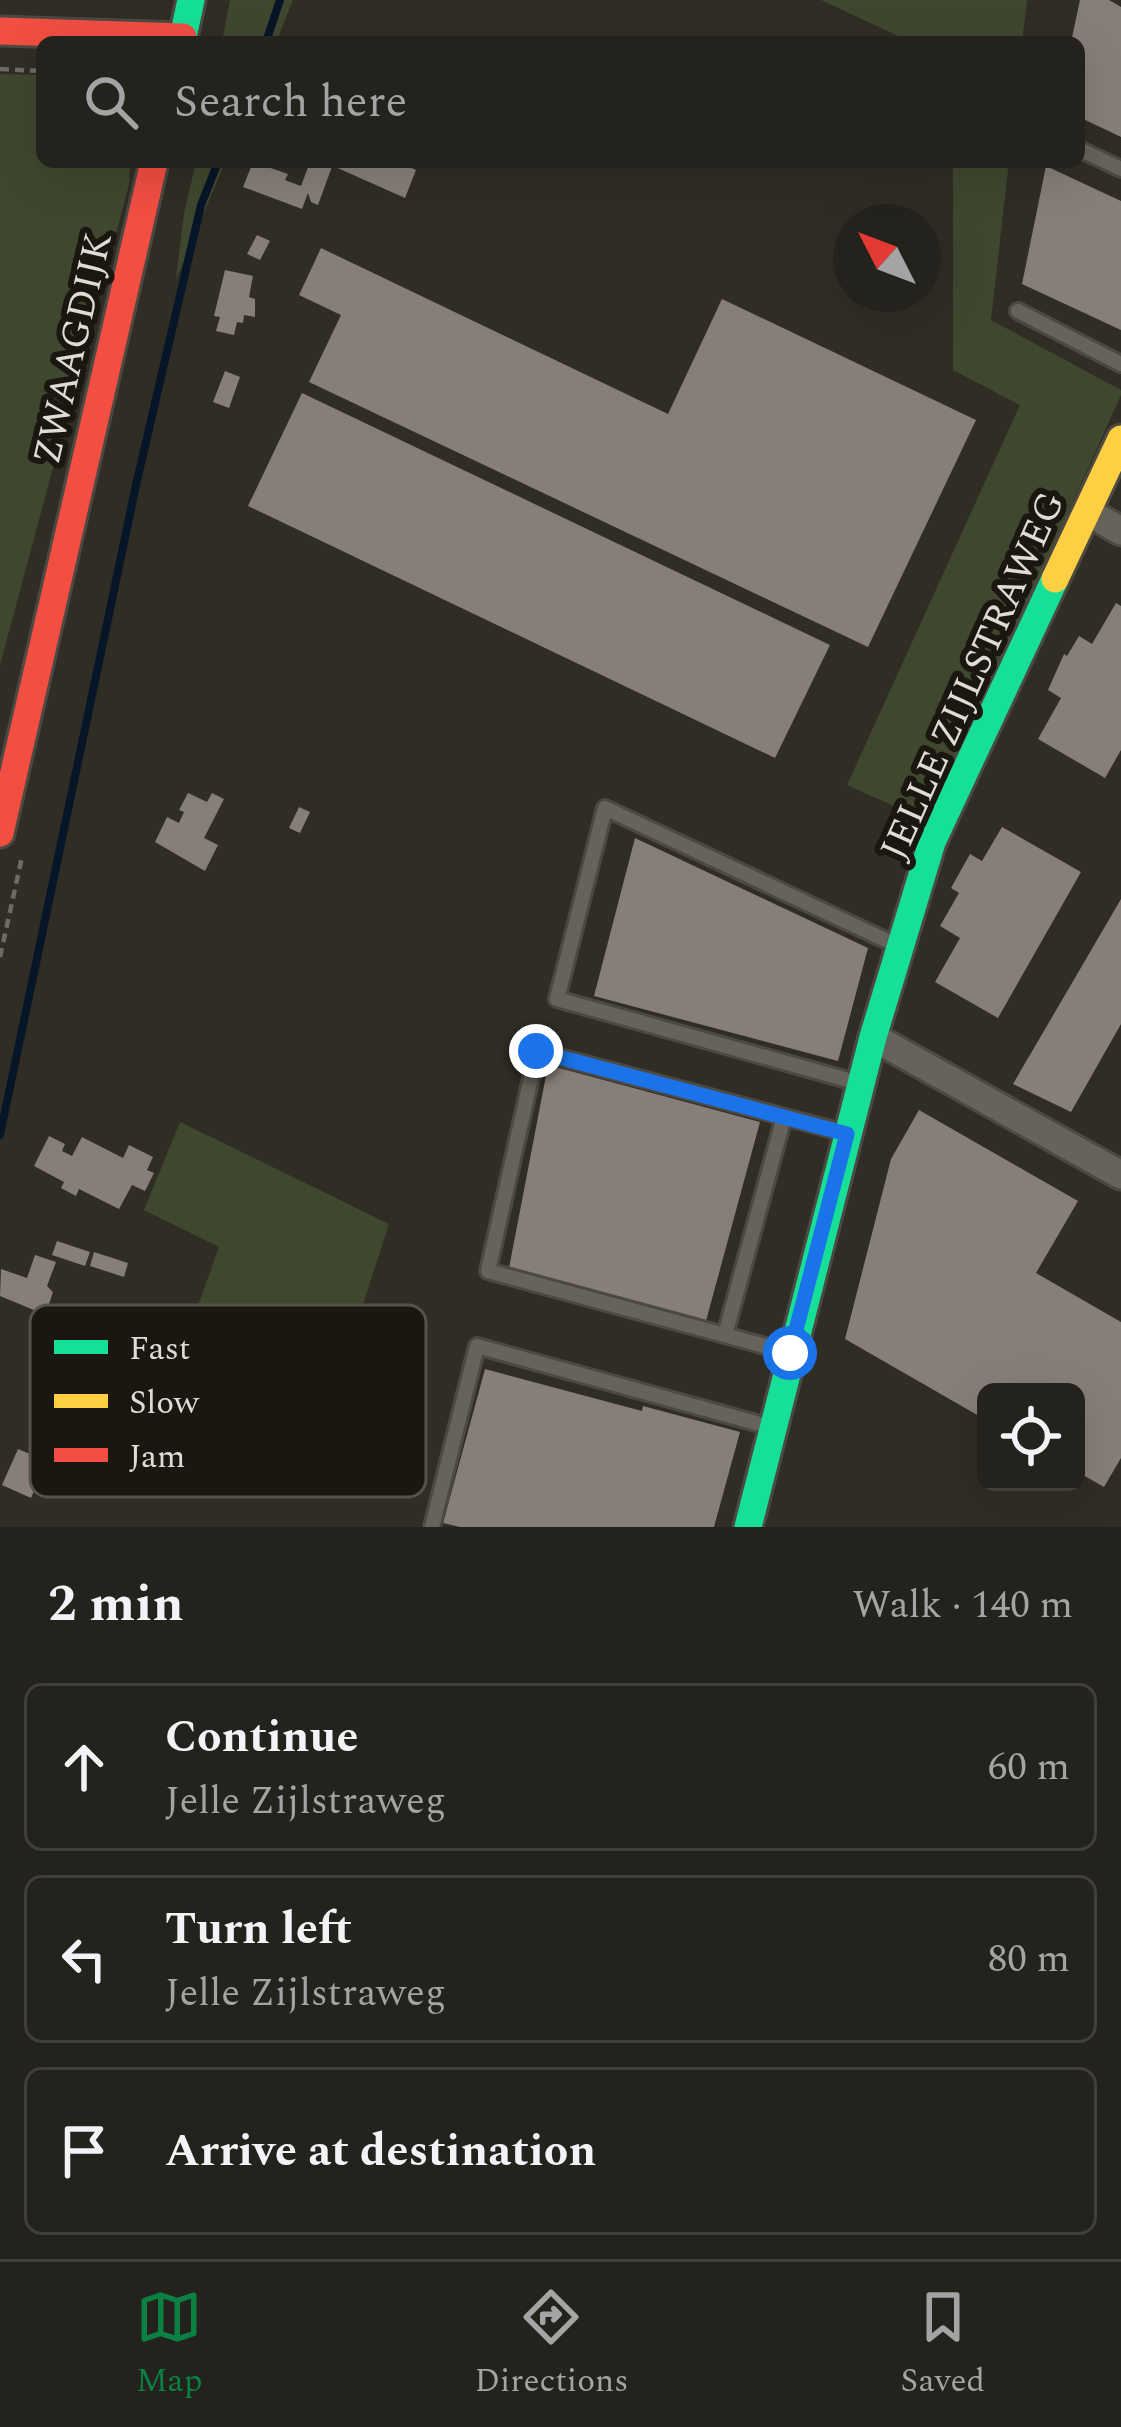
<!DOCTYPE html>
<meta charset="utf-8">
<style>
body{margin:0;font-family:Spectral,serif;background:#302f29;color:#f1f3f6}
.controls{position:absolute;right:36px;bottom:36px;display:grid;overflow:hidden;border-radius:18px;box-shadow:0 12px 48px #0002}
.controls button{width:108px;height:108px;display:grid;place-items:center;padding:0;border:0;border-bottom:3px solid #413f3b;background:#24221c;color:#f1f3f6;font:60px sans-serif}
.compass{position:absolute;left:833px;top:204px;width:108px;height:108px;border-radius:50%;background:#24221c;box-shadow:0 12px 48px #0002;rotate:312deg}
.stop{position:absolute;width:36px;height:36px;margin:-27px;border:9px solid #1a73e8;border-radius:50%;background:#fff}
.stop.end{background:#1a73e8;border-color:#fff;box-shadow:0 3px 12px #0008}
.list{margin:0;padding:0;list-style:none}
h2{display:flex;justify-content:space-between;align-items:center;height:156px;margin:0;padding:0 48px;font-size:51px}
h2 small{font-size:39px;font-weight:400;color:#a3a4a3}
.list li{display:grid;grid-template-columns:78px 1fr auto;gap:36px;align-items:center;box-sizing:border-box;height:168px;margin:0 24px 24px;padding:0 24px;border:3px solid #413f3b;border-radius:18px}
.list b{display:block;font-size:45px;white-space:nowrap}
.list p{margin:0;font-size:39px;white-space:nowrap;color:#a3a4a3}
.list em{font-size:39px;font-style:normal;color:#a3a4a3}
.icon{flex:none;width:66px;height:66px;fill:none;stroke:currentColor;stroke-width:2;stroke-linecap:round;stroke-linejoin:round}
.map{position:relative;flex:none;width:1121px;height:1527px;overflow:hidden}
.search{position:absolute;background:#24221c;box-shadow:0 12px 48px #0002;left:36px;right:36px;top:36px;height:132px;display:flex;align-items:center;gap:30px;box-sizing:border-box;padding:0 42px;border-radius:18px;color:#a3a4a3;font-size:45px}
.sheet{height:732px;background:#24221c}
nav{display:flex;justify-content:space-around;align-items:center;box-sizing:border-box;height:168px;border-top:3px solid #413f3b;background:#24221c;font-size:33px;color:#a3a4a3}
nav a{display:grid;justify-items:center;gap:6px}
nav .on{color:#0b8043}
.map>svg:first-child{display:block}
.green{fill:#40472f}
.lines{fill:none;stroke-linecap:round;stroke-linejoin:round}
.stream{stroke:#061628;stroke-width:8}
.building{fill:#877e79}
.lane-casing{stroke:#4c4942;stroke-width:20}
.street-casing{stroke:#4c4942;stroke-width:33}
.fast-casing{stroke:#4c4942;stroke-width:33}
.slow-casing{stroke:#4c4942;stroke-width:33}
.jam-casing{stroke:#4c4942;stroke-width:33}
.path{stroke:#6d6b66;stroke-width:4.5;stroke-dasharray:9 6;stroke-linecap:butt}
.lane{stroke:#65635c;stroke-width:14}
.street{stroke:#65635c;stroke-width:27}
.fast{stroke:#16e098;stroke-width:27}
.slow{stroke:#ffcf43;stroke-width:27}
.jam{stroke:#f24e42;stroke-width:27}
.route{stroke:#1a73e8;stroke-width:15}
.labels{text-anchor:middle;stroke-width:12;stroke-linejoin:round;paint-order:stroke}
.street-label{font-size:39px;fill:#e0dcd3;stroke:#1a1711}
.key{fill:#1a1711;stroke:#55524b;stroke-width:3}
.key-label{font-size:33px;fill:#e0dcd3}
</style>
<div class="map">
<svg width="1121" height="1527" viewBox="0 0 1121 1527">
<rect width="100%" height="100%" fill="#302d25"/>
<path class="green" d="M230 0H293L276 42H222Z
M821 0H1027L1022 42H911Z
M0 74 42 75V162H130L129 185 0 665Z
M196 162H225L176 280 184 213Z
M953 162H1009L991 320 1121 390V395L929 822 847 785 1020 405 953 370Z
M180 1122 389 1224 317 1446 174 1373 219 1247 144 1210Z"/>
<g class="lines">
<path class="stream" d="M266 42 280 0
M0 1135 136 485 201 205 218 162"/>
</g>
<path class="building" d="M1080 0H1109L1121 7V137L1079 117V42H1071Z
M253 162 288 174 285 180 301 186 310 162 333 164 318 205 311 202 308 193 302 209 243 187Z
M335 162H397L416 170 405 198 333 166Z
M1046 166 1121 201V330L1022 284Z
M257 235 270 241 260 260 247 254Z
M321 248 668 414 722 299 976 420 868 647 309 382 341 315 299 295Z
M225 270 253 276 249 297 255 299V317L244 315 243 323 237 322 234 335 216 331 220 317 214 316Z
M225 371 240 377 229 408 213 402Z
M302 393 830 645 775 758 248 506Z
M1116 603 1121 606V750L1105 778 1038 739 1061 698 1048 690 1064 654 1067 656 1079 636 1092 644Z
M188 793 207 802 212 793 224 799 204 838 218 845 205 871 155 842 167 817 179 823 184 812 179 810Z
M299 807 310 812 300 833 289 828Z
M1002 827 1081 872 998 1018 935 982 960 938 940 926 959 893 951 888 970 854 982 861Z
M635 838 868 948 838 1061 594 996Z
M1121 899V1024L1071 1112 1013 1084Z
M548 1065 760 1122 706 1321 509 1268Z
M919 1110 1078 1201 1036 1273 1121 1322V1458L1104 1487 1076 1471V1392H986V1420L845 1339 891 1159Z
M49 1136 65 1144 62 1151 72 1156 82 1137 123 1158 129 1145 153 1157 147 1170 154 1173 145 1191 132 1185 119 1209 79 1189 76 1196 61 1188 64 1182 34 1166Z
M57 1241 90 1252 85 1266 52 1255Z
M94 1252 128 1263 124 1277 90 1266Z
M35 1255 56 1262 47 1286 53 1292 47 1310 41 1313 0 1296 1 1269 27 1278Z
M485 1369 642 1411 643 1406 740 1432 714 1527H460L443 1523Z
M18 1449 47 1461 31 1498 2 1485Z"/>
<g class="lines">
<defs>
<path id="lane" d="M1079 149 1121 169
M1018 311 1121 364
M855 1082 557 999 605 808 898 946
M725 1335 784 1117
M791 1353 488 1271 537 1051 845 1133
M432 1527 477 1346 767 1426"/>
<path id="street" d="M1088 512 1121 531
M873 1037 1121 1175"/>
<path id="fast" d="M182 42 191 0
M748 1527 873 1037 932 842 1055 579"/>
<path id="slow" d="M1055 579 1121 439"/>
<path id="jam" d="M0 31 183 37
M0 833 154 162"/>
</defs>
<use href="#lane" class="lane-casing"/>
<use href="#street" class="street-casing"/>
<use href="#fast" class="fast-casing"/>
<use href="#slow" class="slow-casing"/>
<use href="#jam" class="jam-casing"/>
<path class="path" d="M0 69 42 71
M0 957 22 857"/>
<use href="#lane" class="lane"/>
<use href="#street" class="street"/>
<use href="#fast" class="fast"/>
<use href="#slow" class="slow"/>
<use href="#jam" class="jam"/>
</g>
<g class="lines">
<path class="route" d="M536 1051 847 1134 790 1353"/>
</g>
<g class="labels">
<g class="street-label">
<text transform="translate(71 348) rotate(-77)" y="14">ZWAAGDIJK</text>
<text transform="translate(971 675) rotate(-66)" y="14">JELLE ZIJLSTRAWEG</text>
</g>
</g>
<rect x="30" y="1305" width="396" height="192" rx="18" class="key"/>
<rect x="54" y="1340" width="54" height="14" fill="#16e098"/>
<rect x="54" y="1394" width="54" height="14" fill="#ffcf43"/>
<rect x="54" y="1448" width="54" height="14" fill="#f24e42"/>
<g class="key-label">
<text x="129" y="1359">Fast</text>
<text x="129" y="1413">Slow</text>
<text x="129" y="1467">Jam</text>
</g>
</svg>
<div class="controls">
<button><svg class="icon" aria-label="locate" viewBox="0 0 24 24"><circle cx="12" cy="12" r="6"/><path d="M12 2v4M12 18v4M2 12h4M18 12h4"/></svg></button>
</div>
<svg class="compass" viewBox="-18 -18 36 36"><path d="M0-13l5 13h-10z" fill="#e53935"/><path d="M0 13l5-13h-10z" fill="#a3a4a3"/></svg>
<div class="stop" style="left:790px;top:1353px"></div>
<div class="stop end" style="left:536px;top:1051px"></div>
<div class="search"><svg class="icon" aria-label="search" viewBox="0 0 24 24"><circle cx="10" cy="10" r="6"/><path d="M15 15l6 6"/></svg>Search here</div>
</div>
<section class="sheet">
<h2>2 min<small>Walk · 140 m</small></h2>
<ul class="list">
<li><svg class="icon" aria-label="ahead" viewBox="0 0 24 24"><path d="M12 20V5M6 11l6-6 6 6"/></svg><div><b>Continue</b><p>Jelle Zijlstraweg</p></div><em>60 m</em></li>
<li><svg class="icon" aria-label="left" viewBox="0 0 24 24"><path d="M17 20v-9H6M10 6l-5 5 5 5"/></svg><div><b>Turn left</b><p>Jelle Zijlstraweg</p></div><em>80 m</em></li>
<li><svg class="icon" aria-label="arrive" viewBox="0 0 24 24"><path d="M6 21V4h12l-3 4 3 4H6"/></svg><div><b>Arrive at destination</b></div></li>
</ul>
</section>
<nav>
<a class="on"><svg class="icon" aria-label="map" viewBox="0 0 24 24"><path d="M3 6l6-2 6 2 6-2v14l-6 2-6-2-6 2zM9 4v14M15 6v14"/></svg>Map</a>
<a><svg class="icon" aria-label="directions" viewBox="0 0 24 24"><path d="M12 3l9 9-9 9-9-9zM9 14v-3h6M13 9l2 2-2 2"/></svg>Directions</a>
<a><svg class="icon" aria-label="saved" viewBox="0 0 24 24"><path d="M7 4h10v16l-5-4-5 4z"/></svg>Saved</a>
</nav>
